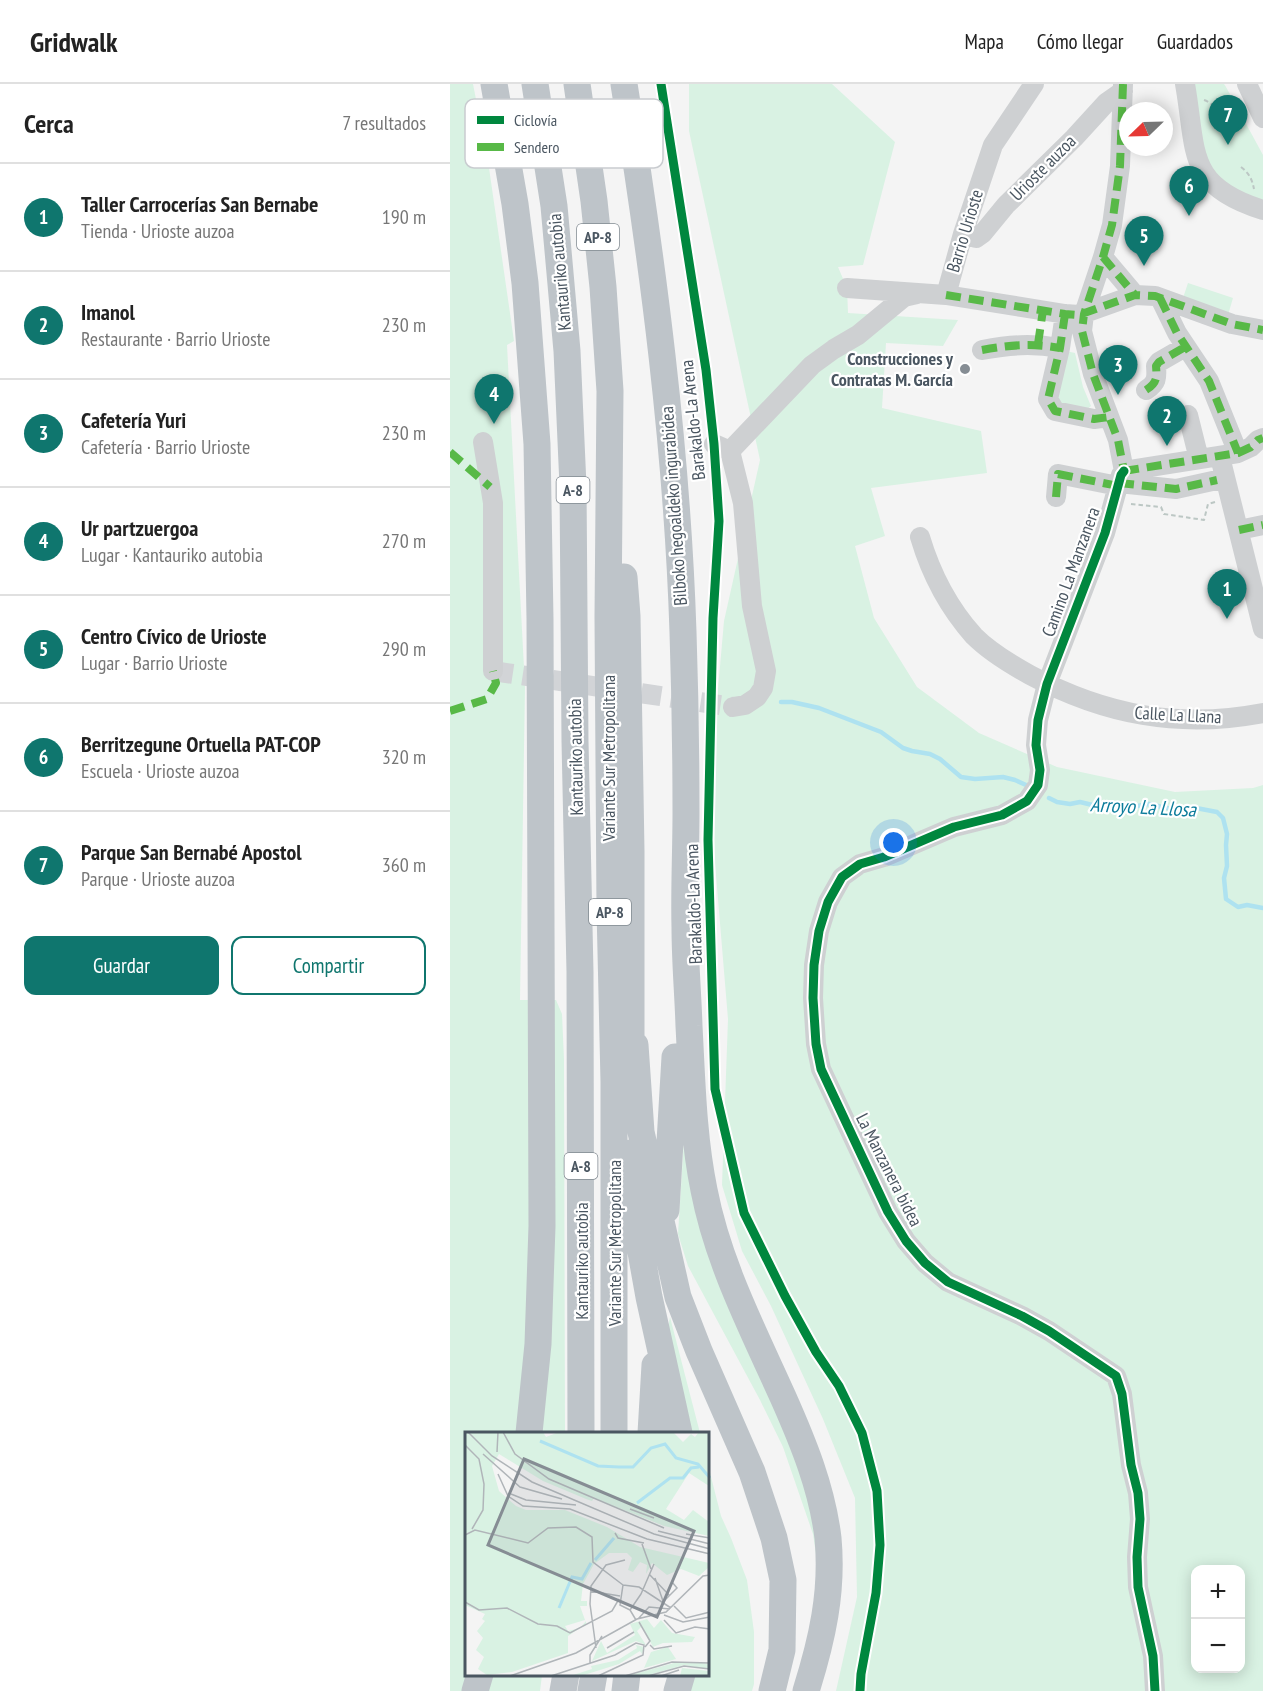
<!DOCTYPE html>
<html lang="es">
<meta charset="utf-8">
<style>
body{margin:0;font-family:"PT Sans Narrow",sans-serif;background:#f2f2f2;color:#222}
.controls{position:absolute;right:18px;bottom:18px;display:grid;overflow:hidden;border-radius:12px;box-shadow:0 3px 15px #0003}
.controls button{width:54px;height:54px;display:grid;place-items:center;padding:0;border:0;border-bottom:2px solid #e0e0e0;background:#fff;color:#222;font:30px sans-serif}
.compass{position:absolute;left:669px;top:18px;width:54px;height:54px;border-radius:50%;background:#fff;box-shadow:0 3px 15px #0003;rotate:247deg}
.you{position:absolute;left:444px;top:759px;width:21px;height:21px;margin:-15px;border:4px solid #fff;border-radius:50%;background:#1a73e8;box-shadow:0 0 0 9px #1a73e833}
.badge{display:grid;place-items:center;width:39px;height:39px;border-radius:50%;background:#0f766e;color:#fff;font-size:20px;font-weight:700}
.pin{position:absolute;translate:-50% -50px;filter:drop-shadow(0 2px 3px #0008)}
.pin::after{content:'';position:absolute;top:32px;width:21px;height:18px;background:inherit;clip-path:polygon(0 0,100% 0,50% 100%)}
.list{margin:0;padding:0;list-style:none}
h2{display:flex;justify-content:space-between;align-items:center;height:78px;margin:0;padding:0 24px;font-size:26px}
h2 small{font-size:20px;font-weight:400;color:#767676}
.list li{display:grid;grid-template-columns:39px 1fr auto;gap:18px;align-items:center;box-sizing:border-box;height:108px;padding:0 24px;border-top:2px solid #e0e0e0}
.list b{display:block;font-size:22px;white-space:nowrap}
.list p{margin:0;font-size:20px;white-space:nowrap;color:#767676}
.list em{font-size:20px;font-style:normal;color:#767676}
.actions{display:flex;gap:12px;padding:18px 24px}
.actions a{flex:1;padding:14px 0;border:2px solid #0f766e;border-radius:12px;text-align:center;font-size:21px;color:#0f766e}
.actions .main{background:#0f766e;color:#fff}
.map{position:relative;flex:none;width:813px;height:1607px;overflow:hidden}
header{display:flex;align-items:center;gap:36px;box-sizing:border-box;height:84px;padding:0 30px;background:#fff;border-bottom:2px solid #e0e0e0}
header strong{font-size:28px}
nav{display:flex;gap:33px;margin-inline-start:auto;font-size:21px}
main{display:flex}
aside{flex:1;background:#fff}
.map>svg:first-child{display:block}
.green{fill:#d9f2e3;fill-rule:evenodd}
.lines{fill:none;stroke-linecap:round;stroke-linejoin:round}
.stream{stroke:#aee2f0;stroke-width:4.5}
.minor-tunnel{stroke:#d2d4d7;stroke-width:20;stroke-dasharray:20 10;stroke-linecap:butt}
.path{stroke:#bcc7c4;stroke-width:2;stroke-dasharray:4.5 3;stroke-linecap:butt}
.minor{stroke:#ced0d2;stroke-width:20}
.highway{stroke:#bec4c9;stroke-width:27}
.quiet{stroke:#58b947;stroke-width:8;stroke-dasharray:15 8;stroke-linecap:butt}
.cycleway-casing{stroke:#fff;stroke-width:13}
.cycleway{stroke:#00873e;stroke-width:9}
.poi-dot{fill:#868d94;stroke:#fff;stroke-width:2}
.labels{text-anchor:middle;stroke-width:4.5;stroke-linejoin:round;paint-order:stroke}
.shield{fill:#fff;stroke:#808990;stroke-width:1.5}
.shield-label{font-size:16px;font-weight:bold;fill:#4a5661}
.street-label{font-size:18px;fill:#4a5661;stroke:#fff}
.poi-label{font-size:18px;font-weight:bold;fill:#4a5661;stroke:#fff;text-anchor:end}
.water-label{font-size:20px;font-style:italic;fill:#0c7c9b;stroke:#fff}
.inset-river{fill:none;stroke:#aee2f0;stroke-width:3}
.inset-road{fill:none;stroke:#b0b5b9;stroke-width:1.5}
.view{fill:#868d94;fill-opacity:0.15;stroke:#868d94;stroke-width:3}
.inset-edge{fill:none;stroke:#4a5661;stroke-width:3}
.key{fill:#fff;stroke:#c9ccd0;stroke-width:1.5}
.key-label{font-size:16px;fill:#4a5661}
</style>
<header>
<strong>Gridwalk</strong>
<nav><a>Mapa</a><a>Cómo llegar</a><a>Guardados</a></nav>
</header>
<main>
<aside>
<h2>Cerca<small>7 resultados</small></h2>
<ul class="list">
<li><span class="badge">1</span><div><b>Taller Carrocerías San Bernabe</b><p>Tienda · Urioste auzoa</p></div><em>190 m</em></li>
<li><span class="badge">2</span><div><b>Imanol</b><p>Restaurante · Barrio Urioste</p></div><em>230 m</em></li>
<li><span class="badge">3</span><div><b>Cafetería Yuri</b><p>Cafetería · Barrio Urioste</p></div><em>230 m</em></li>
<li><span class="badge">4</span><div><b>Ur partzuergoa</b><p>Lugar · Kantauriko autobia</p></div><em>270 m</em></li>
<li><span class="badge">5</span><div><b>Centro Cívico de Urioste</b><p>Lugar · Barrio Urioste</p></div><em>290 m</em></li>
<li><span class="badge">6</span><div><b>Berritzegune Ortuella PAT-COP</b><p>Escuela · Urioste auzoa</p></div><em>320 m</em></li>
<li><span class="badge">7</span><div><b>Parque San Bernabé Apostol</b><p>Parque · Urioste auzoa</p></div><em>360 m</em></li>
</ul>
<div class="actions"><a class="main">Guardar</a><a>Compartir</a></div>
</aside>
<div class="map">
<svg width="813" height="1607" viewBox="0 0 813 1607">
<rect width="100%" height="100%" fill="#f4f4f4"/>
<path class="green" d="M0 0H23L38 77 64 257 57 261 75 603 70 916H106L112 930 114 975 115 1349H16V1590L92 1591 90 1607H0Z
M239 0H382L445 58 413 181 388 183 397 204 398 229 508 236 493 262 436 259 432 324 531 347 537 389 421 404 435 452 405 462 424 534 467 603 529 649 607 683 725 708 803 704 813 701V1607H386L407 1513 405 1414 373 1335 321 1222 292 1167 272 1101 278 935 259 707 274 537 310 376 239 47ZM746 1486H790V1584H746Z
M741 0H774L776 3 813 71V119L785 108 757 81Z
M738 199 783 214 778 231 732 217Z
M616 267 625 269 633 303 641 322 636 326 610 321 605 313Z
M235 1040 362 1414 368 1484 363 1450 333 1363 310 1316 238 1182 228 1150Z
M220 1233 250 1349H237L216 1254Z
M258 1381 271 1432 281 1454 297 1496 304 1548V1600L302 1607H237L240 1591 258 1590Z"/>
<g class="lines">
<path class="stream" d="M331 618H342L369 624 431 648 453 664 462 667 480 670 490 675 511 693 525 695 553 693 565 696 576 701
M599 714 607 718 620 720 630 718 655 724 670 725 699 720 726 726 746 724 767 728 773 734 777 750 776 761 777 782 774 794 776 815 788 823 797 821 813 824"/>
<path class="minor-tunnel" d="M43 587 283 623"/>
<path class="path" d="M754 16C769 21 772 37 774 52
M791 83C799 89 802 95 804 105
M681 420 711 423 714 430 754 436 758 420 765 418"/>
<path class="minor" d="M673 0 670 82 662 141 653 173 634 230 632 247 643 290 668 356 674 387
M735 0C747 67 735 102 813 126
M797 0 813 34
M513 150 526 154 533 149 556 121 624 54 656 19 673 7
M653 173 685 211
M397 204 496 211 615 230 629 231 685 211 705 212 782 240 813 246
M496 211 513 150 543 61 584 0
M710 214 727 249 759 297 788 369
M615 230 610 264 598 315 605 327 644 335 659 333
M532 266C560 261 581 259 610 264
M696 306C707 299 707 294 706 282L709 278 735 263
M738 331 749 375
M33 358 43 419V587
M264 360 280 367 293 419 302 522 316 587 313 604 307 613 295 621 283 623
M280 367 362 281 384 265 408 251 454 213 467 210
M770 373 813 545
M674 387 671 391 655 449 597 600 588 636 586 661 590 686 588 701 577 717 552 731 504 743 434 773 410 780 392 793 378 818 369 847 364 881 363 914 366 960 371 985 438 1128 456 1157 475 1179 498 1198 572 1232 599 1247 666 1292 672 1310 681 1381 688 1409 690 1435 687 1473 688 1503 703 1572 705 1607
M674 387 788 369 801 363 808 356 813 354
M669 399 726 405 767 396
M606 413 608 390 668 402
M789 446 813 441
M470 453C481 490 498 523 524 552 540 568 560 580 580 591 655 631 729 645 813 629"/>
<path class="highway" d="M44 0 65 120 75 199 87 360 90 535 92 1142 88 1260 79 1349
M85 0 104 122 117 267 123 402 125 657 130 888 131 1349
M127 0 144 117 153 203 160 307 158 533 160 825 164 998V1349
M174 0C203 181 227 364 233 548 235 608 236 668 236 729 236 767 234 805 235 844 235 877 238 910 239 942 242 997 243 1052 254 1106 268 1179 303 1246 333 1313 353 1358 372 1404 378 1454 383 1508 372 1556 356 1607
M174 493 177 532 181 767V980
M185 961 191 1048 228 1213 249 1267 302 1388 324 1454 333 1496 332 1566 322 1607
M181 1069 189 1157 199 1213 229 1349
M216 1126 225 973
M201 1349 205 1281
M25 1607 30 1590
M113 1607 116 1590
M141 1607 144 1590
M175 1607 177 1590
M227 1607 232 1590"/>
<path class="quiet" d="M673 0 670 82 662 141 653 173 634 230 632 247 643 290 668 356 674 387
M653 173 685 211
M496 211 615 230 629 231 685 211 705 212 782 240 813 246
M710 214 727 249 759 297 788 369
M615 230 610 264 598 315 605 327 644 335 659 333
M588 260 593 226
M532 266C560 261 581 259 610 264
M696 306C707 299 707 294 706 282L709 278 735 263
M0 368 40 403
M674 387 788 369 801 363 808 356 813 354
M669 399 726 405 767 396
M606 413 608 390 668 402
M789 446 813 441
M0 627 37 615 46 599 43 587"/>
<defs>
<path id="cycleway" d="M211 0 256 286 264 360 269 437 263 534 258 756 265 1005 294 1129 335 1212 366 1268 389 1302 412 1349 427 1407 430 1461 426 1509 411 1590 410 1607
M674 387 671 391 655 449 597 600 588 636 586 661 590 686 588 701 577 717 552 731 504 743 434 773 410 780 392 793 378 818 369 847 364 881 363 914 366 960 371 985 438 1128 456 1157 475 1179 498 1198 572 1232 599 1247 666 1292 672 1310 681 1381 688 1409 690 1435 687 1473 688 1503 703 1572 705 1607"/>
</defs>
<use href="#cycleway" class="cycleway-casing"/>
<use href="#cycleway" class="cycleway"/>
</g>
<circle class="poi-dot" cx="515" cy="285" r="6"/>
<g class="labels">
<g class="shield">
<rect x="127" y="140" width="42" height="26" rx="4.5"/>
<rect x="106.5" y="393" width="33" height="26" rx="4.5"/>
<rect x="139" y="815" width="42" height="26" rx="4.5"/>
<rect x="114.5" y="1069" width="33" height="26" rx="4.5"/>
</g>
<g class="shield-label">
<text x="148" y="159">AP-8</text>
<text x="123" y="412">A-8</text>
<text x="160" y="834">AP-8</text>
<text x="131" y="1088">A-8</text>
</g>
<g class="street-label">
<text transform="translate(593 84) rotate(-45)" y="6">Urioste auzoa</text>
<text transform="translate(515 147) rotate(-73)" y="6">Barrio Urioste</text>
<text transform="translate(110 188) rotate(-95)" y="6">Kantauriko autobia</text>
<text transform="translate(243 336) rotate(-96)" y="6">Barakaldo-La Arena</text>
<text transform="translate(224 422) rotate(-94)" y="6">Bilboko hegoaldeko ingurabidea</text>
<text transform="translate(621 488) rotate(-70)" y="6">Camino La Manzanera</text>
<text transform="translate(728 631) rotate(3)" y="6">Calle La Llana</text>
<text transform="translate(126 673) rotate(-91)" y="6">Kantauriko autobia</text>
<text transform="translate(159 674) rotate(-90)" y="6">Variante Sur Metropolitana</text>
<text transform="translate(244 820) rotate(-92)" y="6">Barakaldo-La Arena</text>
<text transform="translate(439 1086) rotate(63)" y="6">La Manzanera bidea</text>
<text transform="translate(165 1159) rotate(-90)" y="6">Variante Sur Metropolitana</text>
<text transform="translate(132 1177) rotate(-90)" y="6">Kantauriko autobia</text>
</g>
<g class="poi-label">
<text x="503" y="281">Construcciones y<tspan x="503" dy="21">Contratas M. García</tspan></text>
</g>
<g class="water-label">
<text transform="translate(693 723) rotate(3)" y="7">Arroyo La Llosa</text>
</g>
</g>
<g transform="translate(15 1348)">
<rect width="244" height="244" fill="#f4f4f4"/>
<path d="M0 0H78L81 5 94 0H208L218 10 226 2 230 5 234 0H244V54L224 41 201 77 219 88 228 78 244 90V104L199 94 129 66 127 69 121 67 78 49 34 22 27 34 34 59 51 74 61 78H100L142 95 175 115 244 131V135L234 144 216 137 202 143 187 131 181 142 182 133 175 130 168 140 163 138 167 126 162 121H144L129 132 118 152 116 169H122V174H115L120 188 100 194 103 199 115 196 121 189V192L103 204V221L47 240 22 243 13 237 19 225 11 218 18 206 12 199 20 189 17 187 20 182 0 173ZM182 187 189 196 196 188 207 201 230 205 227 210 198 211 188 215 177 194 172 199 181 213 171 209 127 229 136 209 142 221 170 203 165 192ZM171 213 179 215 177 222 175 219 154 232 116 244H105L127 237 126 234 153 228 172 216ZM203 215 211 227 179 236 186 220ZM230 230 244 232V237L219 233 180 244H162L209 231ZM217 236 244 239V244H215Z" fill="#d9f2e3"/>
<path class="inset-river" d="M75 9 133 34 154 35H168L186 16 200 12 211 26 233 32 245 46M172 71 205 46H218L226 36 234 35M130 128 149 106M94 176 107 145 117 147 126 131"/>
<path class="inset-road" d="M3 0 27 24 67 50 189 102 245 117M38 0 50 22 84 47 199 96M0 13 14 27 19 52 18 78 7 97M32 20 33 0M18 22 55 55 97 67M33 42 43 64 58 74 105 77 182 107 245 122M46 62 61 68 111 73M165 77 189 86M193 99 245 112M150 101 153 106 179 111M221 102 245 106M0 103 10 98 63 111 83 96 111 95 127 105 128 130 158 153M177 112 186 137M184 142 204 163M190 146 198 169M158 153 174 155 206 176M158 153 155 173 165 178M125 159 155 164M176 162 189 132M0 170 14 178 42 176 73 192 92 194 105 201 147 179 154 167M198 170 212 156 207 150M209 174 221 186 245 180M199 183 218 190 245 185M173 187 184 175 205 177M171 188 165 178 176 162M199 188 211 201 230 195 245 197M174 190 185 209 180 215M185 213 189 217 207 214M131 216 125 172 126 154 141 133 160 128M142 216 169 200M125 231V223L137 204M45 244 111 221 172 187 201 180 238 144 245 143M86 244 150 223 171 211 179 213 178 223 133 244M160 244 207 230 245 231M183 244 219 234 245 237M196 244 214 238"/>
<path class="view" d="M59 27 229 99 192 185 23 113Z"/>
<rect width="244" height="244" class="inset-edge"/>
</g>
<rect x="15" y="15" width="198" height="69" rx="9" class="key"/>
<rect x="27" y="32" width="27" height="8" fill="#00873e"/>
<rect x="27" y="59" width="27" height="8" fill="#58b947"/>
<g class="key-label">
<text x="64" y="42">Ciclovía</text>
<text x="64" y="69">Sendero</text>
</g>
</svg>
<div class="controls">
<button>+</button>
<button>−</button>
</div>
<svg class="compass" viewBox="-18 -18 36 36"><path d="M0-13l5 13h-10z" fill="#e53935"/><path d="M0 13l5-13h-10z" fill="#767676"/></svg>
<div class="you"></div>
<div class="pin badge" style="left:777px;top:535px">1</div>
<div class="pin badge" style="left:717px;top:362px">2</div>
<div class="pin badge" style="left:668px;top:311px">3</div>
<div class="pin badge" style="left:44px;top:340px">4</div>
<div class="pin badge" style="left:694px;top:182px">5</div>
<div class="pin badge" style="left:739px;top:132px">6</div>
<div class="pin badge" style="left:778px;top:61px">7</div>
</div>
</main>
